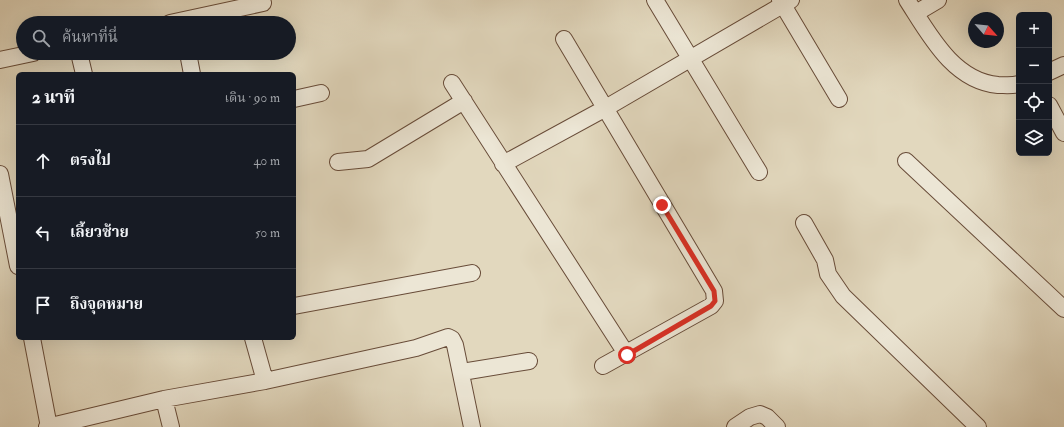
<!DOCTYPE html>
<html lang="th">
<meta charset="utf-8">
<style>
body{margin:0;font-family:"IM FELL Double Pica","Noto Serif Thai",serif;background:#20242c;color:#f1f3f6}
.controls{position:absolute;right:12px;top:12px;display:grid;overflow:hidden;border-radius:6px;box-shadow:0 4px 16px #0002}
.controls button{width:36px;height:36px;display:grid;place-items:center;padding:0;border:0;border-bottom:1px solid #363941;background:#171b24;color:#f1f3f6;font:20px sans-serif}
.compass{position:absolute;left:968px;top:12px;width:36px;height:36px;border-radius:50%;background:#171b24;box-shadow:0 4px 16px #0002;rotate:117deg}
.stop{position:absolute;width:12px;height:12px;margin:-9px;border:3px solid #d93025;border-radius:50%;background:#fff}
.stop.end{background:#d93025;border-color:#fff;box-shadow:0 1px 4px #0008}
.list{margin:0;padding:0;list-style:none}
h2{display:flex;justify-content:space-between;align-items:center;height:52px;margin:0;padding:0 16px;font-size:17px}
h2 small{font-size:13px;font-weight:400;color:#9ea1a6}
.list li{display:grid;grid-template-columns:26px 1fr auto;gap:12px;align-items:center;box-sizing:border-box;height:72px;padding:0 16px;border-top:1px solid #363941}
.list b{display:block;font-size:15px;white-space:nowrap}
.list em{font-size:13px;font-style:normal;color:#9ea1a6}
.icon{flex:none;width:22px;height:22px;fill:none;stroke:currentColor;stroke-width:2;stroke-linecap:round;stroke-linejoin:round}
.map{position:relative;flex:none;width:1064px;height:427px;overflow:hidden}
.search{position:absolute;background:#171b24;box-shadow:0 4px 16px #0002;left:16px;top:16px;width:280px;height:44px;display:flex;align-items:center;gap:10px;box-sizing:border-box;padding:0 14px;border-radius:22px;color:#9ea1a6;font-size:15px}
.panel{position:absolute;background:#171b24;box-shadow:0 4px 16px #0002;left:16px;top:72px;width:280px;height:268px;border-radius:6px}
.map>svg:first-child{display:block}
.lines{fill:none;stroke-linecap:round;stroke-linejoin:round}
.minor-casing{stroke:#684c39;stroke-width:18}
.minor{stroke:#ece6d5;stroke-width:16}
.route{stroke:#d93025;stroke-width:5}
</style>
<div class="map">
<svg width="1064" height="427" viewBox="0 0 1064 427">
<rect width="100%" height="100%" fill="#e2d8be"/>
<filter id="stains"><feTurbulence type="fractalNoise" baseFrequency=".005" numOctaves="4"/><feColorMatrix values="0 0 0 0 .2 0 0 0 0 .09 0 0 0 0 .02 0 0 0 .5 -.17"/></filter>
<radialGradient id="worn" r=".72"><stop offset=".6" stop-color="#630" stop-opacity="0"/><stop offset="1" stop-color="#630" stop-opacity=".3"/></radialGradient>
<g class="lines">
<defs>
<path id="minor" d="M655 0 759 172
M780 0 839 99
M907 0C929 34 953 81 998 85 1005 85 1012 86 1019 84
M916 13 938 0
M170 23 263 3
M564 39 714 291 715 301 711 306 603 366
M79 53 84 74
M188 53 192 74
M0 60 33 53
M1049 72 1064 65
M452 83 627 355
M294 99 321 93
M1049 105 1064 133
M906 161 1064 309
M338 162 368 159 464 101
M503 164 604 109 791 0
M0 174 18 266
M804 223 825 260 828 274 843 296 978 427
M294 306 472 273
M32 338 49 427
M253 338 265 381
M462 372 529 361
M164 399 171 427
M47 427 164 399 265 381 416 348 448 337 452 339 455 345 472 427
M735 427 750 417 760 414 767 417 777 427"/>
</defs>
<use href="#minor" class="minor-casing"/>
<use href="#minor" class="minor"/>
</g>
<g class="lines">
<path class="route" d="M627 355 711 306 715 301 714 291 662 205"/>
</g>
<rect width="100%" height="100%" filter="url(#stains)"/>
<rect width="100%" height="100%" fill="url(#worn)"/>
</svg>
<div class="controls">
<button>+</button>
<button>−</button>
<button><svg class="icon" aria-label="locate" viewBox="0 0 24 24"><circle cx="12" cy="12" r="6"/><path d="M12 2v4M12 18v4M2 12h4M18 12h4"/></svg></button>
<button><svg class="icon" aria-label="layers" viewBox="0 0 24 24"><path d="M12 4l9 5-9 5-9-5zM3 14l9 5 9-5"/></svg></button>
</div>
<svg class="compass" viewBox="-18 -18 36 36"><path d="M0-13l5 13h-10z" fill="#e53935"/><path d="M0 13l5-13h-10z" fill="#9ea1a6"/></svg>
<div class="stop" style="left:627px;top:355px"></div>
<div class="stop end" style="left:662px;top:205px"></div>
<div class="search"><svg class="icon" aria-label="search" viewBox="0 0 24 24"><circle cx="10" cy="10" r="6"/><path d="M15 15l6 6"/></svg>ค้นหาที่นี่</div>
<section class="panel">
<h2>2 นาที<small>เดิน · 90 m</small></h2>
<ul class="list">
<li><svg class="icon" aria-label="ahead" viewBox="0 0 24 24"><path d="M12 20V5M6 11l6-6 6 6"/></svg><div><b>ตรงไป</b></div><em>40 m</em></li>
<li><svg class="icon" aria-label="left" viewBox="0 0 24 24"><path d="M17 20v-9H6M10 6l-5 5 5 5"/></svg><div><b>เลี้ยวซ้าย</b></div><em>50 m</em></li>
<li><svg class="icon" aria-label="arrive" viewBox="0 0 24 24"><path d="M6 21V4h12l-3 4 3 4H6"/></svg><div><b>ถึงจุดหมาย</b></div></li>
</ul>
</section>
</div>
